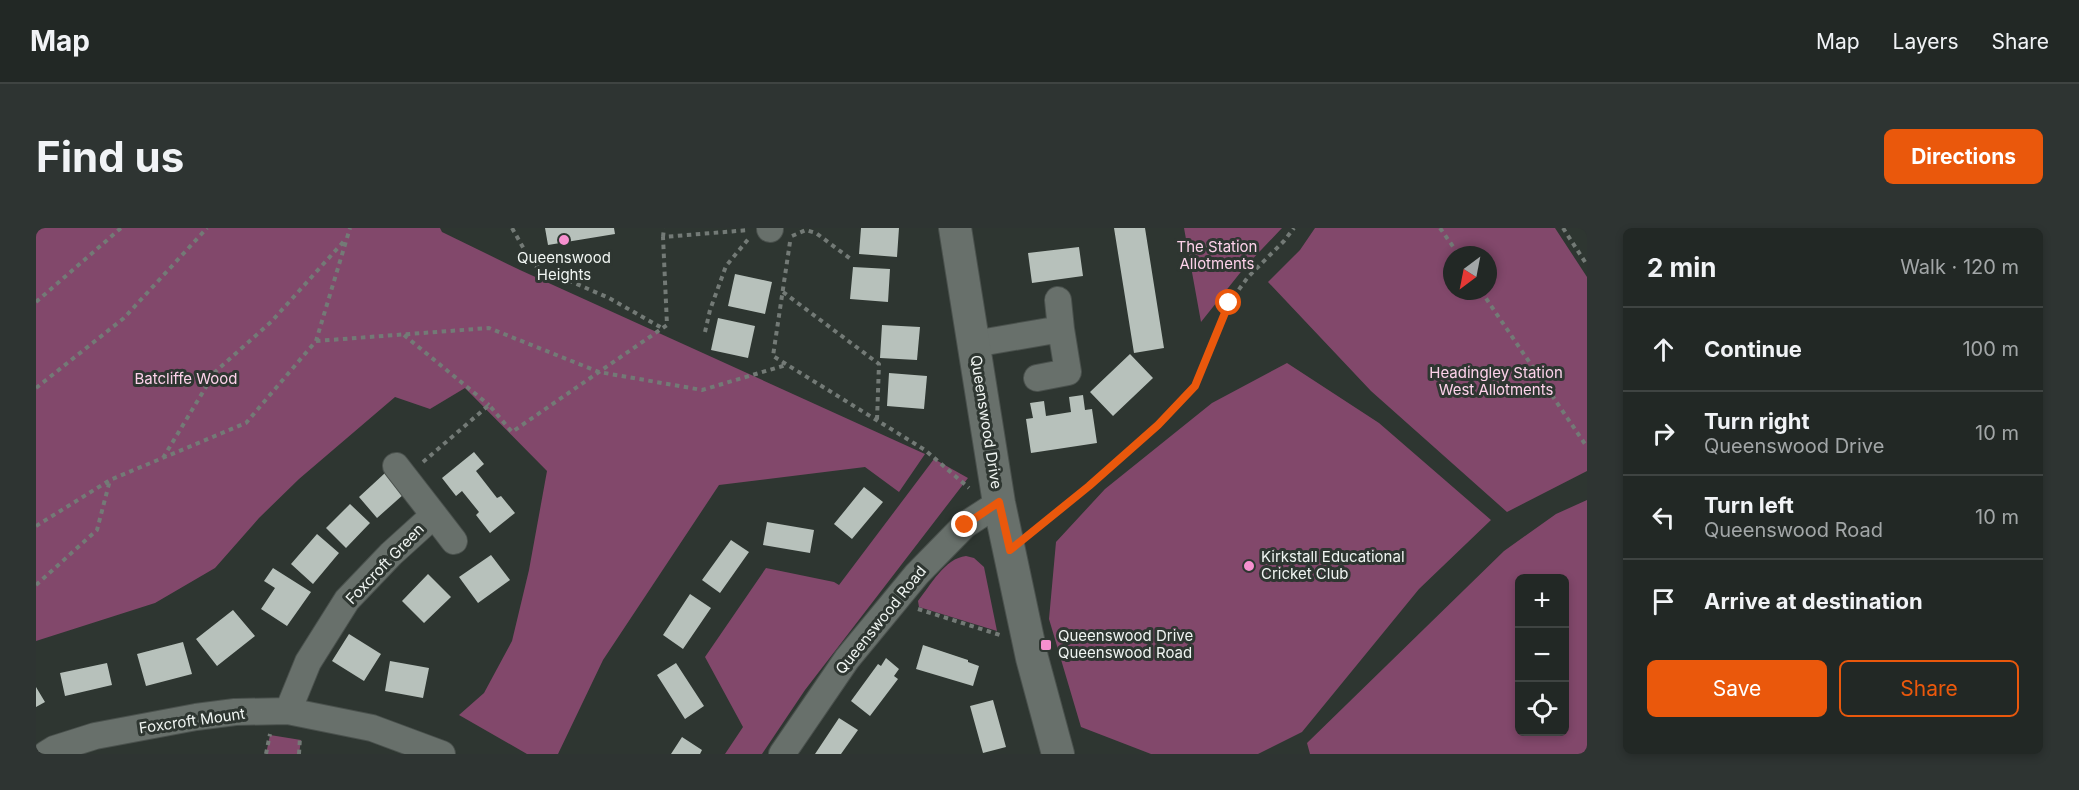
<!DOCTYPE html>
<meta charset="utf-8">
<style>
body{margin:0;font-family:Inter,sans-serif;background:#2e3432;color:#f1f3f6}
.controls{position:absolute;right:18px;bottom:18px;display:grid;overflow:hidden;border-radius:9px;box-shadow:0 3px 9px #0003}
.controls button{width:54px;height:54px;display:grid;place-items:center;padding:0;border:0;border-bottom:2px solid #3f4442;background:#222825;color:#f1f3f6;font:30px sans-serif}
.compass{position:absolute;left:1407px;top:18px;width:54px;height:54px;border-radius:50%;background:#222825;box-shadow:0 3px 9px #0003;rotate:212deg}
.stop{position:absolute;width:18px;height:18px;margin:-14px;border:4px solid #ea580c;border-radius:50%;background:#fff}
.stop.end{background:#ea580c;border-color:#fff;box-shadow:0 2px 6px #0008}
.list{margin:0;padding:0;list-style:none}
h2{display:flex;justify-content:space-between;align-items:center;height:78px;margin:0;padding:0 24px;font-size:26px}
h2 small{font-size:20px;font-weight:400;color:#a2a6a7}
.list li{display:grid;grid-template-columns:39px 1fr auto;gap:18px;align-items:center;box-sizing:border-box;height:84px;padding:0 24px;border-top:2px solid #3f4442}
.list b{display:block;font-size:22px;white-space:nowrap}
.list p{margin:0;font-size:20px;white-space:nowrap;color:#a2a6a7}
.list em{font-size:20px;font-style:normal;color:#a2a6a7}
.actions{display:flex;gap:12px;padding:18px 24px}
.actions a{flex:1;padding:14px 0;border:2px solid #ea580c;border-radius:9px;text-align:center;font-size:21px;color:#ea580c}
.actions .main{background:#ea580c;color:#fff}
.icon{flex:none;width:33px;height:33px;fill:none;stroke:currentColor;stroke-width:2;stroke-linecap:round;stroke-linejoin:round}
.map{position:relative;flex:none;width:1551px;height:526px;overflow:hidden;border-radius:9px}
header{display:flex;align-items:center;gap:36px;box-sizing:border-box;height:84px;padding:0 30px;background:#222825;border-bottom:2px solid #3f4442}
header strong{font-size:28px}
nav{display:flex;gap:33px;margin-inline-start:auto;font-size:21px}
.intro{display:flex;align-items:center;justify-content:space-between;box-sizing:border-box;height:144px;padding:0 36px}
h1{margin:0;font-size:42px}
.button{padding:15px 27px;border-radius:9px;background:#ea580c;color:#fff;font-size:21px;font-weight:700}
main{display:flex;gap:36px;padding:0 36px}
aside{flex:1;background:#222825;border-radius:9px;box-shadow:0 3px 9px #0003}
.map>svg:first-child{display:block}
.green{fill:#82486b;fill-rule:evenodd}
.building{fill:#b7c1bb}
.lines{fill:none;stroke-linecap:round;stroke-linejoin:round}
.minor-casing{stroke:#4a514d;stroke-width:28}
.tertiary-casing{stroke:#4a514d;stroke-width:34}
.path{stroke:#737a76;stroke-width:4;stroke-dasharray:4.5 4.5;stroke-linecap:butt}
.minor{stroke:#68706b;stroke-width:26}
.tertiary{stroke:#68706b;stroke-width:32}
.route{stroke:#ea580c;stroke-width:8}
.poi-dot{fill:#f690cf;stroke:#2e3631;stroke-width:2}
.labels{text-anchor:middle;stroke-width:6;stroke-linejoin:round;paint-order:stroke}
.park-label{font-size:15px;fill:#fdd2ea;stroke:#2e3631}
.poi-label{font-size:15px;fill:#f0f5f2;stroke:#2e3631;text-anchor:start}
.street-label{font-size:15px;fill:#f0f5f2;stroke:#2e3631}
</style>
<header>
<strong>Map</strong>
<nav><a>Map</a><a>Layers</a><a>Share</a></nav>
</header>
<div class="intro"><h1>Find us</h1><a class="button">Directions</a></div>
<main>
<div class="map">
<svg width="1551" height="526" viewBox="0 0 1551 526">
<rect width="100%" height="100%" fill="#2e3631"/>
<path class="green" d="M0 0H404L406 4 484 42 889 226 863 264 829 239 683 257 567 432 522 526H491L423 487 448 465 476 413 493 342 511 243 429 160 394 181 359 169 263 251 223 290 179 340 119 375 0 413Z
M1148 0H1246L1208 40 1165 94Z
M1279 0H1519L1551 49V243L1471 284 1335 163 1232 54 1264 22ZM1416 27H1452V63H1416Z
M1251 135 1343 195 1455 292 1383 361 1266 504 1222 526H1115L1045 499 1013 391 1020 314 1069 261 1176 175Z
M898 231 932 250 769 462 726 526H689L707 499 669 429 730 340 798 354 803 357Z
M1551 272V526H1274L1271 515 1468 323 1520 286ZM1528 350V503H1484V350Z
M930 328 938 330 948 339 961 403 883 379 882 373C894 358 909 330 930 328Z
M234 507 265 512 263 526H230Z"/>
<path class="building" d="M509 0H578L579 6 512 17Z
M825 0H863L861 29 823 26Z
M1078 0H1109L1128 120 1098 125Z
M1043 19 1047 48 996 55 992 25Z
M817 39 854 41 852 74 814 71Z
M699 46 736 54 729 86 692 78Z
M682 90 719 98 712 130 675 122Z
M846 97 884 99 881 132 844 130Z
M1094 126 1117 150 1077 188 1054 164Z
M853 145 891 148 888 181 851 178Z
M1047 167 1049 182 1056 181 1061 215 995 225 990 191 997 190 994 175 1008 173 1010 188 1035 184 1033 169Z
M438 224 448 236 440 243 461 270 465 268 479 285 454 305 440 287 443 284 426 263 420 268 406 250Z
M349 245 368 266 341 290 323 269Z
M828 259 847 274 816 311 798 296Z
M314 276 334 295 310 320 290 300Z
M731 294 778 302 774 325 727 317Z
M281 306 303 325 277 356 255 336Z
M695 312 713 324 684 365 666 352Z
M455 327 474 352 442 375 423 349Z
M237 340 275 364 251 398 225 381 239 360 228 353Z
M392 346 415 369 388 395 366 373Z
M654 366 675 380 647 421 627 407Z
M197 382 219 408 181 438 160 411Z
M313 406 345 426 328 453 296 433Z
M147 414 156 446 110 458 101 426Z
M887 417 932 432V434L943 438 937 458 880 441Z
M850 430 863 441 858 448 862 451 834 488 815 473 842 436 845 438Z
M354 433 393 440 387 470 349 463Z
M71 435 76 457 29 468 24 445Z
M640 435 668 478 649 491 621 447Z
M0 459 9 474 0 479Z
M957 472 970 519 947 525 934 478Z
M803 490 822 502 805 526H779Z
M646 509 666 522 664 526H635Z"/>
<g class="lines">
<defs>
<path id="minor" d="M734 1V0
M1022 72 1025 101
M938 116 1025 101 1032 144 1001 150
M360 238 398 287
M252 483 272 434 311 372 355 326 398 287 418 313
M10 526 18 521 59 508 160 489 199 484 252 483 336 500 406 526
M746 526 811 431 881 346 929 297 963 275"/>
<path id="tertiary" d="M919 0 963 275 996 430 1022 526"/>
</defs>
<use href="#minor" class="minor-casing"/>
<use href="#tertiary" class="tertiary-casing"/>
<path class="path" d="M476 0 497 37 573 70 626 100
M1404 0 1423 27
M1527 0 1551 37
M756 8 770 2 780 5 816 32
M627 9 628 0
M754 14 737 128 889 222 933 260
M1445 63 1549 216
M747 64 843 136 841 192
M0 74 85 0
M669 104 674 82 690 38 714 9
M368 107 453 177
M280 113 453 100 563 144 666 162 750 137
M0 160 88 90 171 0
M127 230 179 144 235 94 309 12
M387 234 453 177 476 204 631 97 627 9 713 2
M0 298 74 252 210 195 280 113 314 0
M997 303 1053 258 1122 197 1159 158 1193 75 1212 49 1248 13 1258 0
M0 357 61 302 74 252
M882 381 964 407
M230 526 234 506
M263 526 264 509"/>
<use href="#minor" class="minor"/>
<use href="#tertiary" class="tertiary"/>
</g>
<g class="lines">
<path class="route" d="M929 297 963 274 974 322 1053 258 1122 197 1159 158 1193 75"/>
</g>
<g class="poi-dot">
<circle cx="528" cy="12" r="6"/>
<circle cx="1213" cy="338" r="6"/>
<rect x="1004" y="411" width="12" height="12" rx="3"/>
</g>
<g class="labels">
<g class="park-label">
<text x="1181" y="24">The Station<tspan x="1181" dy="17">Allotments</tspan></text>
<text x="1460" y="150">Headingley Station<tspan x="1460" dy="17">West Allotments</tspan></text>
<text x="150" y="156">Batcliffe Wood</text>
</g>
<g class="poi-label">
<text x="528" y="35" text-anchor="middle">Queenswood<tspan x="528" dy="17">Heights</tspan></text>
<text x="1225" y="334">Kirkstall Educational<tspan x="1225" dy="17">Cricket Club</tspan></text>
<text x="1022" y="413">Queenswood Drive<tspan x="1022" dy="17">Queenswood Road</tspan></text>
</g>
<g class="street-label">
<text transform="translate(950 194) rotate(81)" y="5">Queenswood Drive</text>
<text transform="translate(349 336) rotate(-46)" y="5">Foxcroft Green</text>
<text transform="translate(845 392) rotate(-51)" y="5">Queenswood Road</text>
<text transform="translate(156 493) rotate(-8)" y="5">Foxcroft Mount</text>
</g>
</g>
</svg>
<div class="controls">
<button>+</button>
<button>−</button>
<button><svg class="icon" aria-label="locate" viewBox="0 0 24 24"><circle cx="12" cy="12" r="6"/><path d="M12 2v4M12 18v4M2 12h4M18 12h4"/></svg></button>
</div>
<svg class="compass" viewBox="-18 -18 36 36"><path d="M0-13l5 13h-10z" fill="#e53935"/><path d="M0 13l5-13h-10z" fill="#a2a6a7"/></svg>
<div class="stop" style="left:1193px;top:75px"></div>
<div class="stop end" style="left:929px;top:297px"></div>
</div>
<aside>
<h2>2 min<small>Walk · 120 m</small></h2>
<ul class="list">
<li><svg class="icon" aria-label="ahead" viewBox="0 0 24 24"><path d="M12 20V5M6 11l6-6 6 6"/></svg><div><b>Continue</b></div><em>100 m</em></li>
<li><svg class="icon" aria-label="right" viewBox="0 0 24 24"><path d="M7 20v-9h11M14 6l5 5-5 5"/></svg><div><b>Turn right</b><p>Queenswood Drive</p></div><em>10 m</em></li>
<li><svg class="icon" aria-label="left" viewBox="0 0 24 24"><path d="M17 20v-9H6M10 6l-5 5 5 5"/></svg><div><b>Turn left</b><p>Queenswood Road</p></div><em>10 m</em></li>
<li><svg class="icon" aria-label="arrive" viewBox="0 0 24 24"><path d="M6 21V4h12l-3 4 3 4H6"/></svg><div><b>Arrive at destination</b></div></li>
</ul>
<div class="actions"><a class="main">Save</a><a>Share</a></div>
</aside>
</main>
